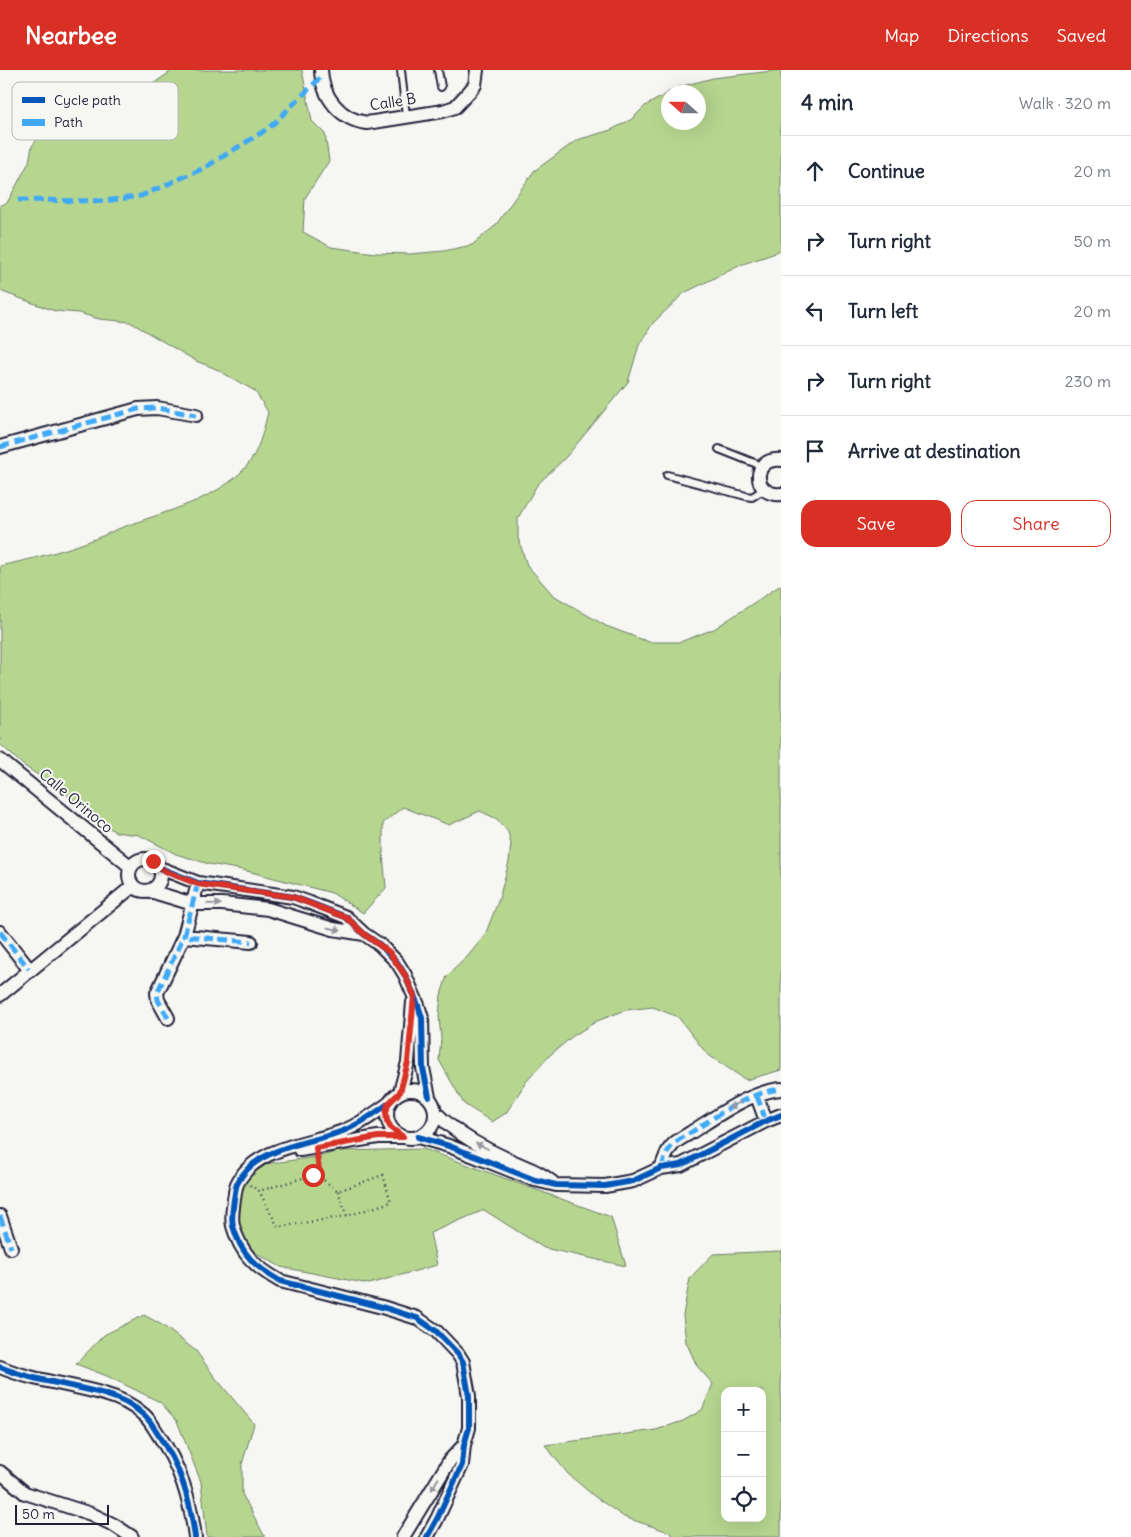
<!DOCTYPE html>
<meta charset="utf-8">
<style>
body{margin:0;font-family:Delius,sans-serif;background:#f2f2f3;color:#1f2937}
.controls{position:absolute;right:15px;bottom:15px;display:grid;overflow:hidden;border-radius:10px;box-shadow:0 5px 20px #0002}
.controls button{width:45px;height:45px;display:grid;place-items:center;padding:0;border:0;border-bottom:1px solid #e0e1e3;background:#fff;color:#1f2937;font:25px sans-serif}
.compass{position:absolute;left:661px;top:15px;width:45px;height:45px;border-radius:50%;background:#fff;box-shadow:0 5px 20px #0002;rotate:291deg}
.scale{position:absolute;left:15px;bottom:12px;width:94px;box-sizing:border-box;padding-left:5px;border:2px solid #22223b;border-top:0;font-size:14px;line-height:18px;white-space:nowrap;color:#22223b;-webkit-text-stroke:4px #f6f6f2;paint-order:stroke}
.stop{position:absolute;width:15px;height:15px;margin:-11px;border:4px solid #d93025;border-radius:50%;background:#fff}
.stop.end{background:#d93025;border-color:#fff;box-shadow:0 1px 5px #0008}
.list{margin:0;padding:0;list-style:none}
h2{display:flex;justify-content:space-between;align-items:center;height:65px;margin:0;padding:0 20px;font-size:21px}
h2 small{font-size:16px;font-weight:400;color:#747a83}
.list li{display:grid;grid-template-columns:32px 1fr auto;gap:15px;align-items:center;box-sizing:border-box;height:70px;padding:0 20px;border-top:1px solid #e0e1e3}
.list b{display:block;font-size:19px;white-space:nowrap}
.list em{font-size:16px;font-style:normal;color:#747a83}
.actions{display:flex;gap:10px;padding:15px 20px}
.actions a{flex:1;padding:11px 0;border:1px solid #d93025;border-radius:15px;text-align:center;font-size:18px;color:#d93025}
.actions .main{background:#d93025;color:#fff}
.icon{flex:none;width:28px;height:28px;fill:none;stroke:currentColor;stroke-width:2;stroke-linecap:round;stroke-linejoin:round}
.map{position:relative;flex:none;width:781px;height:1467px;overflow:hidden}
header{display:flex;align-items:center;gap:30px;box-sizing:border-box;height:70px;padding:0 25px;background:#d93025;color:#fff}
header strong{font-size:24px}
nav{display:flex;gap:28px;margin-inline-start:auto;font-size:18px}
main{display:flex}
aside{flex:1;background:#fff}
.map>svg:first-child{display:block}
.green{fill:#b6d690;stroke:#6c7c66;fill-rule:evenodd}
.lines{fill:none;stroke-linecap:round;stroke-linejoin:round}
.service-casing{stroke:#22223b;stroke-width:10}
.minor-casing{stroke:#22223b;stroke-width:16}
.path{stroke:#22223b;stroke-width:2.5;stroke-dasharray:1 4;stroke-linecap:butt}
.service{stroke:#f6f6f2;stroke-width:6}
.minor{stroke:#f6f6f2;stroke-width:12}
.quiet{stroke:#3fa9f5;stroke-width:5;stroke-dasharray:10 5;stroke-linecap:butt}
.cycleway-casing{stroke:#f6f6f2;stroke-width:9}
.cycleway{stroke:#0057b8;stroke-width:6}
.oneway{fill:#9797a0}
.route{stroke:#d93025;stroke-width:6}
.labels{text-anchor:middle;stroke-width:4;stroke-linejoin:round;paint-order:stroke}
.street-label{font-size:15px;fill:#22223b;stroke:#f6f6f2}
.key{fill:#f6f6f2;stroke:#b6b6bb;stroke-width:1}
.key-label{font-size:14px;fill:#22223b}
</style>
<header>
<strong>Nearbee</strong>
<nav><a>Map</a><a>Directions</a><a>Saved</a></nav>
</header>
<main>
<div class="map">
<svg width="781" height="1467" viewBox="0 0 781 1467">
<rect width="100%" height="100%" fill="#f6f6f2"/>
<filter id="ink" filterUnits="userSpaceOnUse"><feTurbulence type="fractalNoise" baseFrequency=".02" numOctaves="2"/><feDisplacementMap in="SourceGraphic" scale="10" xChannelSelector="R" yChannelSelector="G"/><feConvolveMatrix kernelMatrix="1 2 1 2 8 2 1 2 1" color-interpolation-filters="sRGB"/></filter>
<g filter="url(#ink)">
<path class="green" d="M173 0H302L312 51 325 64 329 91 305 128 303 162 331 177 375 183 410 184 444 181 472 175 495 156 534 101 577 70 611 60 632 49 645 36 679 17 713 8 781 0V179L773 184 743 194 684 223 653 253 639 275 628 312 566 387 537 415 518 448V468L527 495 553 525 606 556 649 572H680L714 559 781 515V1000L746 1010 707 984 678 947 653 937 626 940 597 951 573 966 550 985 526 1012 506 1043 492 1052 464 1034 439 990 441 969 439 946 441 925 447 906 468 886 485 865 499 829 509 792 511 774 508 762 497 749 480 741 449 755 403 737 383 753V784L386 818 363 843 332 823 243 800 209 794 176 784 139 765 115 762 70 727 23 695 0 674V496C32 489 64 481 95 469 106 465 116 459 126 456 164 442 218 429 245 398 259 382 263 362 268 342L255 321 214 298 196 291 130 252 99 249 79 243 55 241 0 221V135L7 133 29 92 32 76 48 56 80 47 105 42 137 25ZM698 22V52H668V22Z
M424 1079 611 1147 626 1196 544 1178 484 1140 430 1163 437 1195 369 1214 281 1197 247 1178 237 1156 238 1126 248 1106 264 1094 317 1087 339 1081Z
M781 1181V1467H675L669 1462 624 1447 594 1426 568 1404 545 1375 656 1360 683 1351 702 1340 713 1314 697 1296 686 1272 683 1245 690 1208 713 1184ZM725 1321H762V1448H725Z
M144 1245 162 1255 196 1281 214 1306 254 1354 242 1394V1424L265 1467H207L201 1412 177 1351 160 1332 107 1306 76 1294 104 1265Z"/>
<g class="lines">
<defs>
<path id="service" d="M401 0 406 46
M438 0 441 17
M719 379 762 396
M667 405 746 426 752 427 763 420"/>
<path id="minor" d="M321 0C322 27 341 50 367 53L443 41 455 37 469 22 475 15 477 0
M0 377 138 339 157 338 196 345
M781 390C751 387 752 427 781 424
M0 690 131 797
M129 805a16 16 0 1 1 32 0a16 16 0 1 1-32 0Z
M160 798 198 813 293 827 310 833 346 847 364 864 380 875 397 892 405 905 418 935 422 948 423 998 429 1027
M198 813 184 866 251 872
M150 821 193 834H222L268 839 333 859 364 864
M0 862 29 899
M0 925 133 816
M168 948 158 930 157 923 184 866
M387 1044a24 24 0 1 1 48 0a24 24 0 1 1-48 0Z
M400 1022 408 992 413 932
M757 1026 766 1051
M388 1034C374 1044 359 1055 343 1061 309 1074 254 1077 237 1114 235 1119 235 1125 234 1129 233 1137 231 1148 233 1156 241 1184 255 1197 280 1211L382 1237 417 1248 436 1261 458 1284 463 1292 469 1326V1358L464 1375 462 1395 437 1449 427 1467
M435 1042C457 1065 485 1079 514 1092 530 1099 538 1101 552 1112
M418 1067 449 1076 535 1110 556 1115 605 1116 633 1111 661 1098 681 1095 766 1051 781 1045
M300 1080 378 1067H403
M661 1098C664 1092 666 1082 671 1077 675 1071 684 1067 690 1063 717 1046 749 1022 781 1019
M0 1146 11 1178
M0 1297C33 1311 70 1314 104 1324 119 1328 133 1335 144 1345 150 1350 154 1358 158 1364 180 1396 190 1428 195 1467
M0 1402 25 1423 91 1444 114 1455 132 1467
M403 1467 450 1390 464 1375"/>
</defs>
<use href="#service" class="service-casing"/>
<use href="#minor" class="minor-casing"/>
<path class="path" d="M318 1090 321 1108
M250 1115 259 1121 278 1157 347 1146 391 1132 383 1105 338 1121 321 1108 313 1105 259 1121
M338 1121 347 1146"/>
<use href="#service" class="service"/>
<use href="#minor" class="minor"/>
<path class="quiet" d="M18 130 104 131 141 126 204 98 261 63 272 55 321 7
M0 377 138 339 157 338 196 345
M198 813 184 866 251 872
M0 862 29 899
M168 948 158 930 157 923 184 866
M757 1026 766 1051
M661 1098C664 1092 666 1082 671 1077 675 1071 684 1067 690 1063 717 1046 749 1022 781 1019
M0 1146 11 1178"/>
<defs>
<path id="cycleway" d="M160 798 198 813 293 827 310 833 346 847 364 864 380 875 397 892 405 905 418 935 422 948 423 998 429 1027
M388 1034C374 1044 359 1055 343 1061 309 1074 254 1077 237 1114 235 1119 235 1125 234 1129 233 1137 231 1148 233 1156 241 1184 255 1197 280 1211L382 1237 417 1248 436 1261 458 1284 463 1292 469 1326V1358L464 1375 462 1395 437 1449 427 1467
M418 1067 449 1076 535 1110 556 1115 605 1116 633 1111 661 1098 681 1095 766 1051 781 1045
M0 1297C33 1311 70 1314 104 1324 119 1328 133 1335 144 1345 150 1350 154 1358 158 1364 180 1396 190 1428 195 1467"/>
</defs>
<use href="#cycleway" class="cycleway-casing"/>
<use href="#cycleway" class="cycleway"/>
</g>
<defs><path id="oneway-solid" d="M-6-.8H1V-3.2L6.5 0L1 3.2V.8H-6Z" transform="scale(1.25)"/></defs>
<g class="oneway">
<use href="#oneway-solid" transform="translate(214 834) rotate(1)"/>
<use href="#oneway-solid" transform="translate(334 859) rotate(12)"/>
<use href="#oneway-solid" transform="translate(735 1035) rotate(152)"/>
<use href="#oneway-solid" transform="translate(482 1076) rotate(-154)"/>
<use href="#oneway-solid" transform="translate(435 1414) rotate(121)"/>
</g>
</g>
<g class="lines" filter="url(#ink)">
<path class="route" d="M153 791 160 798 167 802 198 814 293 827 337 844 346 847 364 864 389 882 405 905 414 926 408 992 400 1022 388 1034 386 1043 387 1051 391 1058 403 1067H378L316 1078 320 1108 313 1105"/>
</g>
<g class="labels">
<g class="street-label">
<text transform="translate(393 32) rotate(-9)" y="5">Calle B</text>
<text transform="translate(76 731) rotate(40)" y="5">Calle Orinoco</text>
</g>
</g>
<rect x="12" y="12" width="166" height="58" rx="8" class="key"/>
<rect x="22" y="27" width="23" height="6" fill="#0057b8"/>
<rect x="22" y="49" width="23" height="7" fill="#3fa9f5"/>
<g class="key-label">
<text x="54" y="35">Cycle path</text>
<text x="54" y="57">Path</text>
</g>
</svg>
<div class="controls">
<button>+</button>
<button>−</button>
<button><svg class="icon" aria-label="locate" viewBox="0 0 24 24"><circle cx="12" cy="12" r="6"/><path d="M12 2v4M12 18v4M2 12h4M18 12h4"/></svg></button>
</div>
<svg class="compass" viewBox="-18 -18 36 36"><path d="M0-13l5 13h-10z" fill="#e53935"/><path d="M0 13l5-13h-10z" fill="#747a83"/></svg>
<div class="scale">50 m</div>
<div class="stop" style="left:313px;top:1105px"></div>
<div class="stop end" style="left:153px;top:791px"></div>
</div>
<aside>
<h2>4 min<small>Walk · 320 m</small></h2>
<ul class="list">
<li><svg class="icon" aria-label="ahead" viewBox="0 0 24 24"><path d="M12 20V5M6 11l6-6 6 6"/></svg><div><b>Continue</b></div><em>20 m</em></li>
<li><svg class="icon" aria-label="right" viewBox="0 0 24 24"><path d="M7 20v-9h11M14 6l5 5-5 5"/></svg><div><b>Turn right</b></div><em>50 m</em></li>
<li><svg class="icon" aria-label="left" viewBox="0 0 24 24"><path d="M17 20v-9H6M10 6l-5 5 5 5"/></svg><div><b>Turn left</b></div><em>20 m</em></li>
<li><svg class="icon" aria-label="right" viewBox="0 0 24 24"><path d="M7 20v-9h11M14 6l5 5-5 5"/></svg><div><b>Turn right</b></div><em>230 m</em></li>
<li><svg class="icon" aria-label="arrive" viewBox="0 0 24 24"><path d="M6 21V4h12l-3 4 3 4H6"/></svg><div><b>Arrive at destination</b></div></li>
</ul>
<div class="actions"><a class="main">Save</a><a>Share</a></div>
</aside>
</main>
